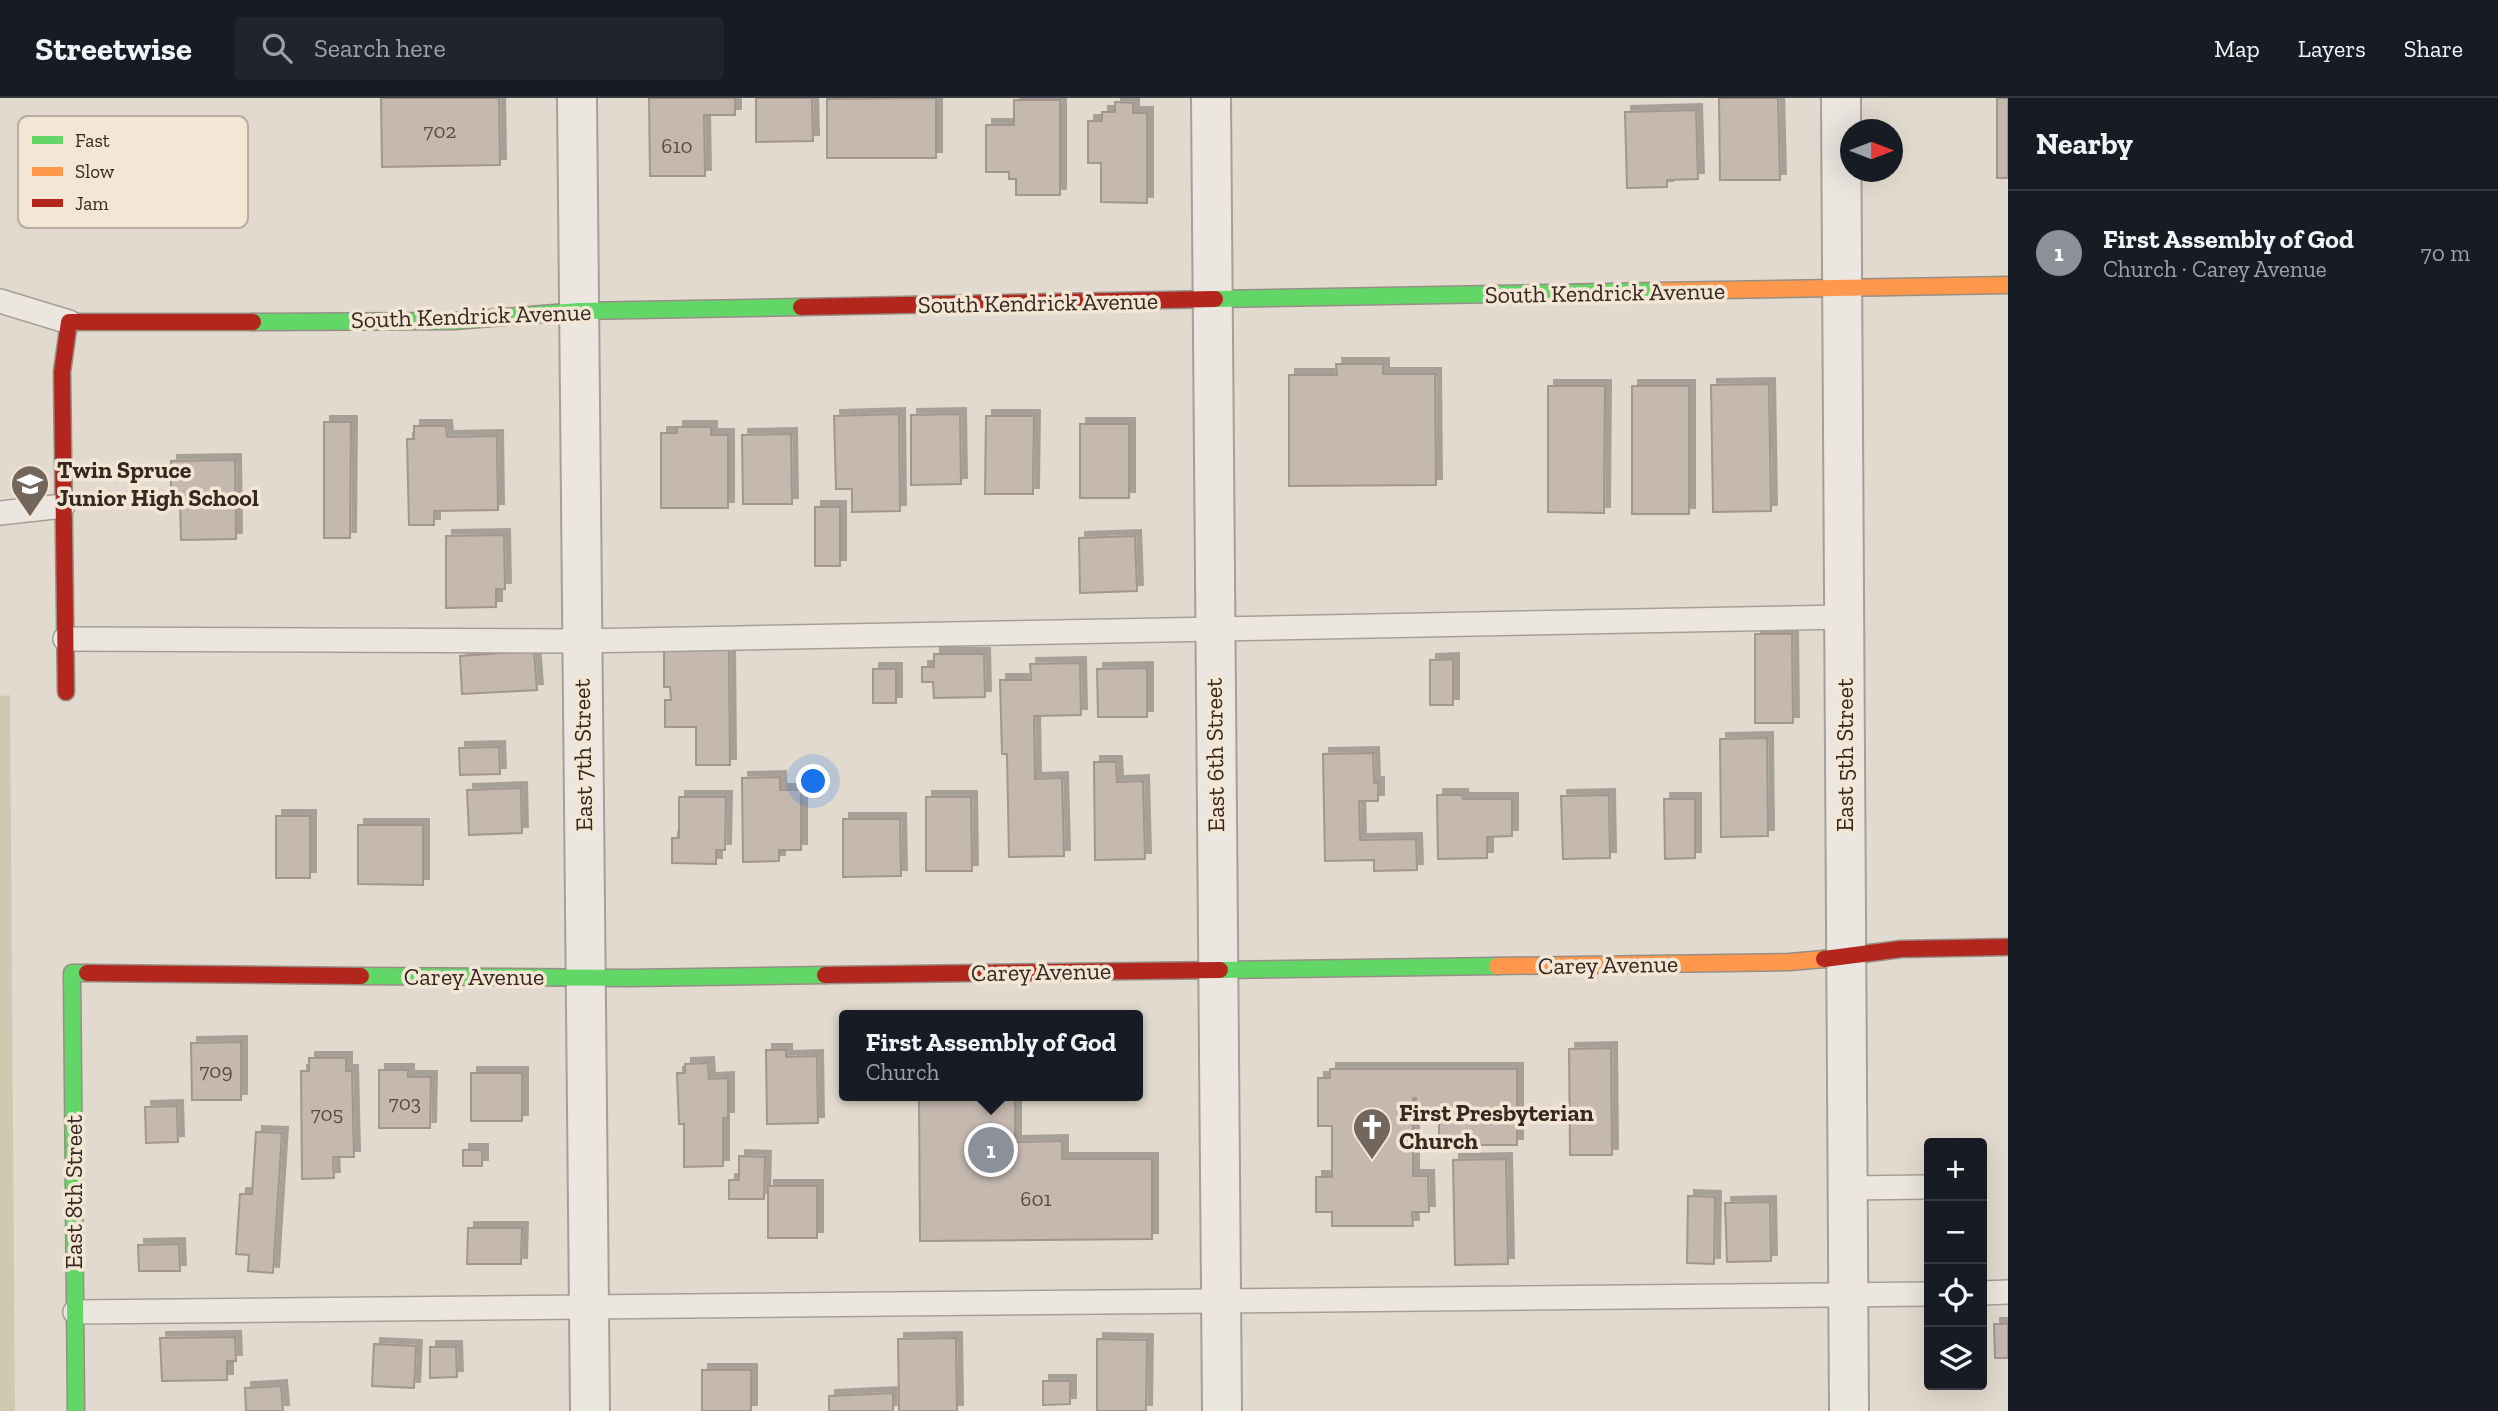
<!DOCTYPE html>
<meta charset="utf-8">
<style>
body{margin:0;font-family:"Zilla Slab",serif;background:#20242c;color:#f1f3f6}
.controls{position:absolute;right:21px;bottom:21px;display:grid;overflow:hidden;border-radius:7px;box-shadow:0 7px 28px #0002}
.controls button{width:63px;height:63px;display:grid;place-items:center;padding:0;border:0;border-bottom:2px solid #363941;background:#171b24;color:#f1f3f6;font:35px sans-serif}
.compass{position:absolute;left:1840px;top:21px;width:63px;height:63px;border-radius:50%;background:#171b24;box-shadow:0 7px 28px #0002;rotate:90deg}
.you{position:absolute;left:814px;top:684px;width:24px;height:24px;margin:-18px;border:5px solid #fff;border-radius:50%;background:#1a73e8;box-shadow:0 0 0 10px #1a73e833}
.badge{display:grid;place-items:center;width:46px;height:46px;border-radius:50%;background:#8c9099;color:#fff;font-size:23px;font-weight:700}
.pin{position:absolute;translate:-50% -50%;border:4px solid #fff;box-shadow:0 2px 7px #0006}
.popup{position:absolute;left:839px;top:912px;width:304px;height:91px;box-sizing:border-box;display:grid;place-content:center;border-radius:7px;background:#171b24;filter:drop-shadow(0 2px 5px #0005);font-size:23px;white-space:nowrap;color:#9ea1a6}
.popup b{font-size:26px;color:#f1f3f6}
.popup::after{content:'';position:absolute;left:50%;top:100%;margin-left:-14px;border:14px solid transparent;border-top-color:#171b24}
.list{margin:0;padding:0;list-style:none}
h2{display:flex;justify-content:space-between;align-items:center;height:91px;margin:0;padding:0 28px;font-size:30px}
h2 small{font-size:23px;font-weight:400;color:#9ea1a6}
.list li{display:grid;grid-template-columns:46px 1fr auto;gap:21px;align-items:center;box-sizing:border-box;height:126px;padding:0 28px;border-top:2px solid #363941}
.list b{display:block;font-size:26px;white-space:nowrap}
.list p{margin:0;font-size:23px;white-space:nowrap;color:#9ea1a6}
.list em{font-size:23px;font-style:normal;color:#9ea1a6}
.icon{flex:none;width:38px;height:38px;fill:none;stroke:currentColor;stroke-width:2;stroke-linecap:round;stroke-linejoin:round}
.map{position:relative;flex:none;width:2008px;height:1313px;overflow:hidden}
header{display:flex;align-items:center;gap:42px;box-sizing:border-box;height:98px;padding:0 35px;background:#171b24;border-bottom:2px solid #363941}
header strong{font-size:33px}
nav{display:flex;gap:38px;margin-inline-start:auto;font-size:24px}
.search{width:490px;height:63px;background:#20242c;display:flex;align-items:center;gap:18px;box-sizing:border-box;padding:0 24px;border-radius:7px;color:#9ea1a6;font-size:26px}
main{display:flex}
aside{flex:1;background:#171b24}
.map>svg:first-child{display:block}
.cemetery{fill:#cecab1}
.building{fill:#c5b8af;stroke:#a2968d;stroke-width:2;filter:url(#shadow)}
.lines{fill:none;stroke-linecap:round;stroke-linejoin:round}
.lane-casing{stroke:#a79f97;stroke-width:26}
.street-casing{stroke:#a79f97;stroke-width:42}
.fast-casing{stroke:#978f86;stroke-width:19}
.slow-casing{stroke:#978f86;stroke-width:19}
.jam-casing{stroke:#978f86;stroke-width:19}
.lane{stroke:#ebe6df;stroke-width:23}
.street{stroke:#ebe6df;stroke-width:38}
.fast{stroke:#63d668;stroke-width:16}
.slow{stroke:#ff974d;stroke-width:16}
.jam{stroke:#b3261e;stroke-width:16}
.labels{text-anchor:middle;stroke-width:7;stroke-linejoin:round;paint-order:stroke}
.number-label{font-size:21px;fill:#5a4c44}
.street-label{font-size:24px;fill:#362820;stroke:#f3e6d5}
.poi-label{font-size:24px;font-weight:bold;fill:#362820;stroke:#f3e6d5;text-anchor:start}
.key{fill:#f3e6d5;stroke:#baad9f;stroke-width:2}
.key-label{font-size:19px;fill:#362820}
</style>
<header>
<strong>Streetwise</strong>
<div class="search"><svg class="icon" aria-label="search" viewBox="0 0 24 24"><circle cx="10" cy="10" r="6"/><path d="M15 15l6 6"/></svg>Search here</div>
<nav><a>Map</a><a>Layers</a><a>Share</a></nav>
</header>
<main>
<div class="map">
<svg width="2008" height="1313" viewBox="0 0 2008 1313">
<defs>
<filter id="shadow"><feDropShadow dx="6" dy="-6" stdDeviation="0" flood-color="#0004"/></filter>
</defs>
<rect width="100%" height="100%" fill="#e2dace"/>
<path class="cemetery" d="M10 597 15 1313H0V598Z"/>
<path class="building" d="M381 0H499L500 67 382 69Z
M649 0H735V17H704L705 78H650Z
M756 0H812L813 43 756 44Z
M936 0V60H827V1Z
M1719 0H1778L1780 82H1720Z
M1997 0H2008V80H1997Z
M1014 2H1060V97H1016V81H1009V74H986V27H1014Z
M1115 4 1133 5V15H1147V105L1101 104V65H1088V23H1102V14H1115Z
M1696 12 1698 81 1667 82V89L1627 90 1625 14Z
M1336 266H1383V276H1435L1436 387 1289 388V277H1337Z
M1769 286 1771 413 1713 414 1711 287Z
M1548 288H1605L1604 415 1548 414Z
M1632 288H1689V416H1632Z
M899 316 900 413 852 414V391H836L834 318Z
M960 316 961 386 911 387V317Z
M986 318H1034L1033 396H985Z
M324 324H351L350 440H324Z
M1080 326H1129V400H1080Z
M414 328H446L447 339 497 338 498 412 434 413V427H409L407 341H414Z
M677 329H711V337H728V410H661V335H677Z
M791 336 792 406H743L742 337Z
M235 362 236 441 181 442 180 403 171 404V363Z
M815 409H840V468H815Z
M504 437 505 491H496V509L446 510V438Z
M1135 438 1137 493 1080 495 1079 440Z
M1755 536H1792L1793 625H1755Z
M664 550H729L730 667H696V629H665V602H671L670 589H664Z
M534 553 537 592 462 596 460 558Z
M934 556H984L985 599 934 600 933 584H922V569H934Z
M1453 561V607H1430V562Z
M1080 565 1081 617 1034 618 1035 681 1062 680 1064 758 1009 759 1007 656H1002L1000 582H1031L1030 566Z
M1147 570V619H1098L1097 571Z
M873 571H896V605H873Z
M1767 640 1768 738 1721 739 1720 641Z
M499 649 500 676 460 677 459 650Z
M1373 655 1374 685H1378V703H1359L1360 742 1416 741 1417 772 1374 773V762L1325 763 1323 656Z
M1094 664H1116L1117 684 1143 683 1145 761 1095 762Z
M780 679V692H801V752H779V763L743 764 742 680Z
M521 690 522 735 469 737 467 692Z
M1437 697H1462L1463 701H1512V738L1487 739V760L1438 761Z
M1609 697 1610 760 1563 761 1561 698Z
M679 699H726L725 752H716V766L672 765V740H679Z
M926 699H971L972 773H926Z
M1664 701H1695V760L1665 761Z
M276 718H310V780H276Z
M843 721H900L901 778 843 779Z
M358 727H423V787L358 786Z
M241 944V1002H192L191 945Z
M1611 950 1612 1057H1570L1569 951Z
M766 952H786V959L817 958 818 1025 767 1026Z
M309 960H346V973H352L354 1059H333L334 1080 302 1081 301 973H309Z
M708 965 709 981 728 980V1020H723V1068L684 1069V1026H679L677 975H685V966Z
M1330 971H1517V1047H1439V1011H1416V1000H1413V1078H1428L1429 1114H1412L1413 1128H1332V1114H1316V1079H1332V1028H1318V980H1330Z
M379 972H408V979H431L430 1030H379Z
M471 975H522V1023H471Z
M919 998H1015V1044L1062 1043V1061H1152V1141L920 1143Z
M177 1008 178 1044 146 1045 145 1009Z
M256 1034 282 1035 273 1175 248 1173 249 1157 236 1156 240 1096H252Z
M463 1052H482V1068H463Z
M739 1058 765 1059 764 1101H729V1082H739Z
M1506 1061 1508 1166 1455 1167 1453 1062Z
M768 1088H817V1140H768Z
M1688 1098 1715 1099 1714 1166 1687 1165Z
M1770 1104 1771 1163 1727 1164 1725 1105Z
M468 1130H522L521 1166H467Z
M179 1146 180 1173H139L138 1147Z
M1994 1226H2008V1260H1995Z
M235 1239 236 1263H227V1282L162 1283 160 1240Z
M956 1240 957 1313H899L898 1241Z
M1097 1241 1147 1242 1146 1313H1097Z
M374 1246 416 1248 414 1290 372 1288Z
M430 1249H456L457 1279 430 1280Z
M702 1272H751V1313H702Z
M1043 1283H1070V1306L1043 1307Z
M281 1288 283 1313H246L245 1290Z
M893 1295V1313H829V1298Z"/>
<g class="lines">
<defs>
<path id="lane" d="M0 203 69 224
M0 415 63 408
M65 541 582 543 1845 519
M1848 1090 1929 1089
M1982 1195 2008 1194
M75 1214 1929 1196"/>
<path id="street" d="M577 0 590 1313
M1211 0 1222 1313
M1841 0 1849 1313"/>
<path id="fast" d="M1215 201 1658 193
M253 224 455 223 579 213 801 209
M1220 872 1497 868
M361 878 629 880 825 877
M76 1313 72 875H87"/>
<path id="slow" d="M1658 193 2008 187
M1497 868 1790 864 1824 861"/>
<path id="jam" d="M801 209 1215 201
M66 594 62 274 69 224H253
M1824 861 1901 851 2008 849
M87 875 361 878
M825 877 1220 872"/>
</defs>
<use href="#lane" class="lane-casing"/>
<use href="#street" class="street-casing"/>
<use href="#fast" class="fast-casing"/>
<use href="#slow" class="slow-casing"/>
<use href="#jam" class="jam-casing"/>
<use href="#lane" class="lane"/>
<use href="#street" class="street"/>
<use href="#fast" class="fast"/>
<use href="#slow" class="slow"/>
<use href="#jam" class="jam"/>
</g>
<defs>
<symbol id="school-pin" viewBox="-11 -11 22 30"><path d="M0 17L-7.5 6A9.5 9.5 0 1 1 7.5 6Z" fill="#72665d" stroke="#f3e6d5"/><path d="M0-5L7-2L0 1L-7-2ZM-4 1L0 2.5L4 1V4Q0 6-4 4Z" fill="#fff"/></symbol>
<symbol id="church-pin" viewBox="-11 -11 22 30"><path d="M0 17L-7.5 6A9.5 9.5 0 1 1 7.5 6Z" fill="#72665d" stroke="#f3e6d5"/><path d="M-1.2-6h2.4v3.5h3.3v2.4h-3.3V6h-2.4V-.1h-3.3v-2.4h3.3Z" fill="#fff"/></symbol>
</defs>
<g fill-rule="evenodd">
<use href="#school-pin" x="8" y="364" width="44" height="60"/>
<use href="#church-pin" x="1350" y="1007" width="44" height="60"/>
</g>
<g class="labels">
<g class="number-label">
<text x="440" y="40">702</text>
<text x="677" y="55">610</text>
<text x="216" y="980">709</text>
<text x="405" y="1012">703</text>
<text x="327" y="1023">705</text>
<text x="1036" y="1108">601</text>
</g>
<g class="street-label">
<text transform="translate(1605 195) rotate(-1)" y="8">South Kendrick Avenue</text>
<text transform="translate(1038 205) rotate(-1)" y="8">South Kendrick Avenue</text>
<text transform="translate(471 218) rotate(-2)" y="8">South Kendrick Avenue</text>
<text transform="translate(583 657) rotate(-91)" y="8">East 7th Street</text>
<text transform="translate(1215 657) rotate(-91)" y="8">East 6th Street</text>
<text transform="translate(1845 657) rotate(-90)" y="8">East 5th Street</text>
<text transform="translate(1608 867) rotate(-1)" y="8">Carey Avenue</text>
<text transform="translate(1041 874) rotate(-1)" y="8">Carey Avenue</text>
<text x="474" y="887">Carey Avenue</text>
<text transform="translate(74 1094) rotate(-90)" y="8">East 8th Street</text>
</g>
<g class="poi-label">
<text x="57" y="380">Twin Spruce<tspan x="57" dy="28">Junior High School</tspan></text>
<text x="1399" y="1023">First Presbyterian<tspan x="1399" dy="28">Church</tspan></text>
</g>
</g>
<rect x="18" y="18" width="230" height="112" rx="10" class="key"/>
<rect x="32" y="38" width="31" height="8" fill="#63d668"/>
<rect x="32" y="69" width="31" height="9" fill="#ff974d"/>
<rect x="32" y="101" width="31" height="8" fill="#b3261e"/>
<g class="key-label">
<text x="75" y="49">Fast</text>
<text x="75" y="80">Slow</text>
<text x="75" y="112">Jam</text>
</g>
</svg>
<div class="controls">
<button>+</button>
<button>−</button>
<button><svg class="icon" aria-label="locate" viewBox="0 0 24 24"><circle cx="12" cy="12" r="6"/><path d="M12 2v4M12 18v4M2 12h4M18 12h4"/></svg></button>
<button><svg class="icon" aria-label="layers" viewBox="0 0 24 24"><path d="M12 4l9 5-9 5-9-5zM3 14l9 5 9-5"/></svg></button>
</div>
<svg class="compass" viewBox="-18 -18 36 36"><path d="M0-13l5 13h-10z" fill="#e53935"/><path d="M0 13l5-13h-10z" fill="#9ea1a6"/></svg>
<div class="you"></div>
<div class="pin badge" style="left:991px;top:1052px">1</div>
<div class="popup"><b>First Assembly of God</b>Church</div>
</div>
<aside>
<h2>Nearby<small></small></h2>
<ul class="list">
<li><span class="badge">1</span><div><b>First Assembly of God</b><p>Church · Carey Avenue</p></div><em>70 m</em></li>
</ul>
</aside>
</main>
